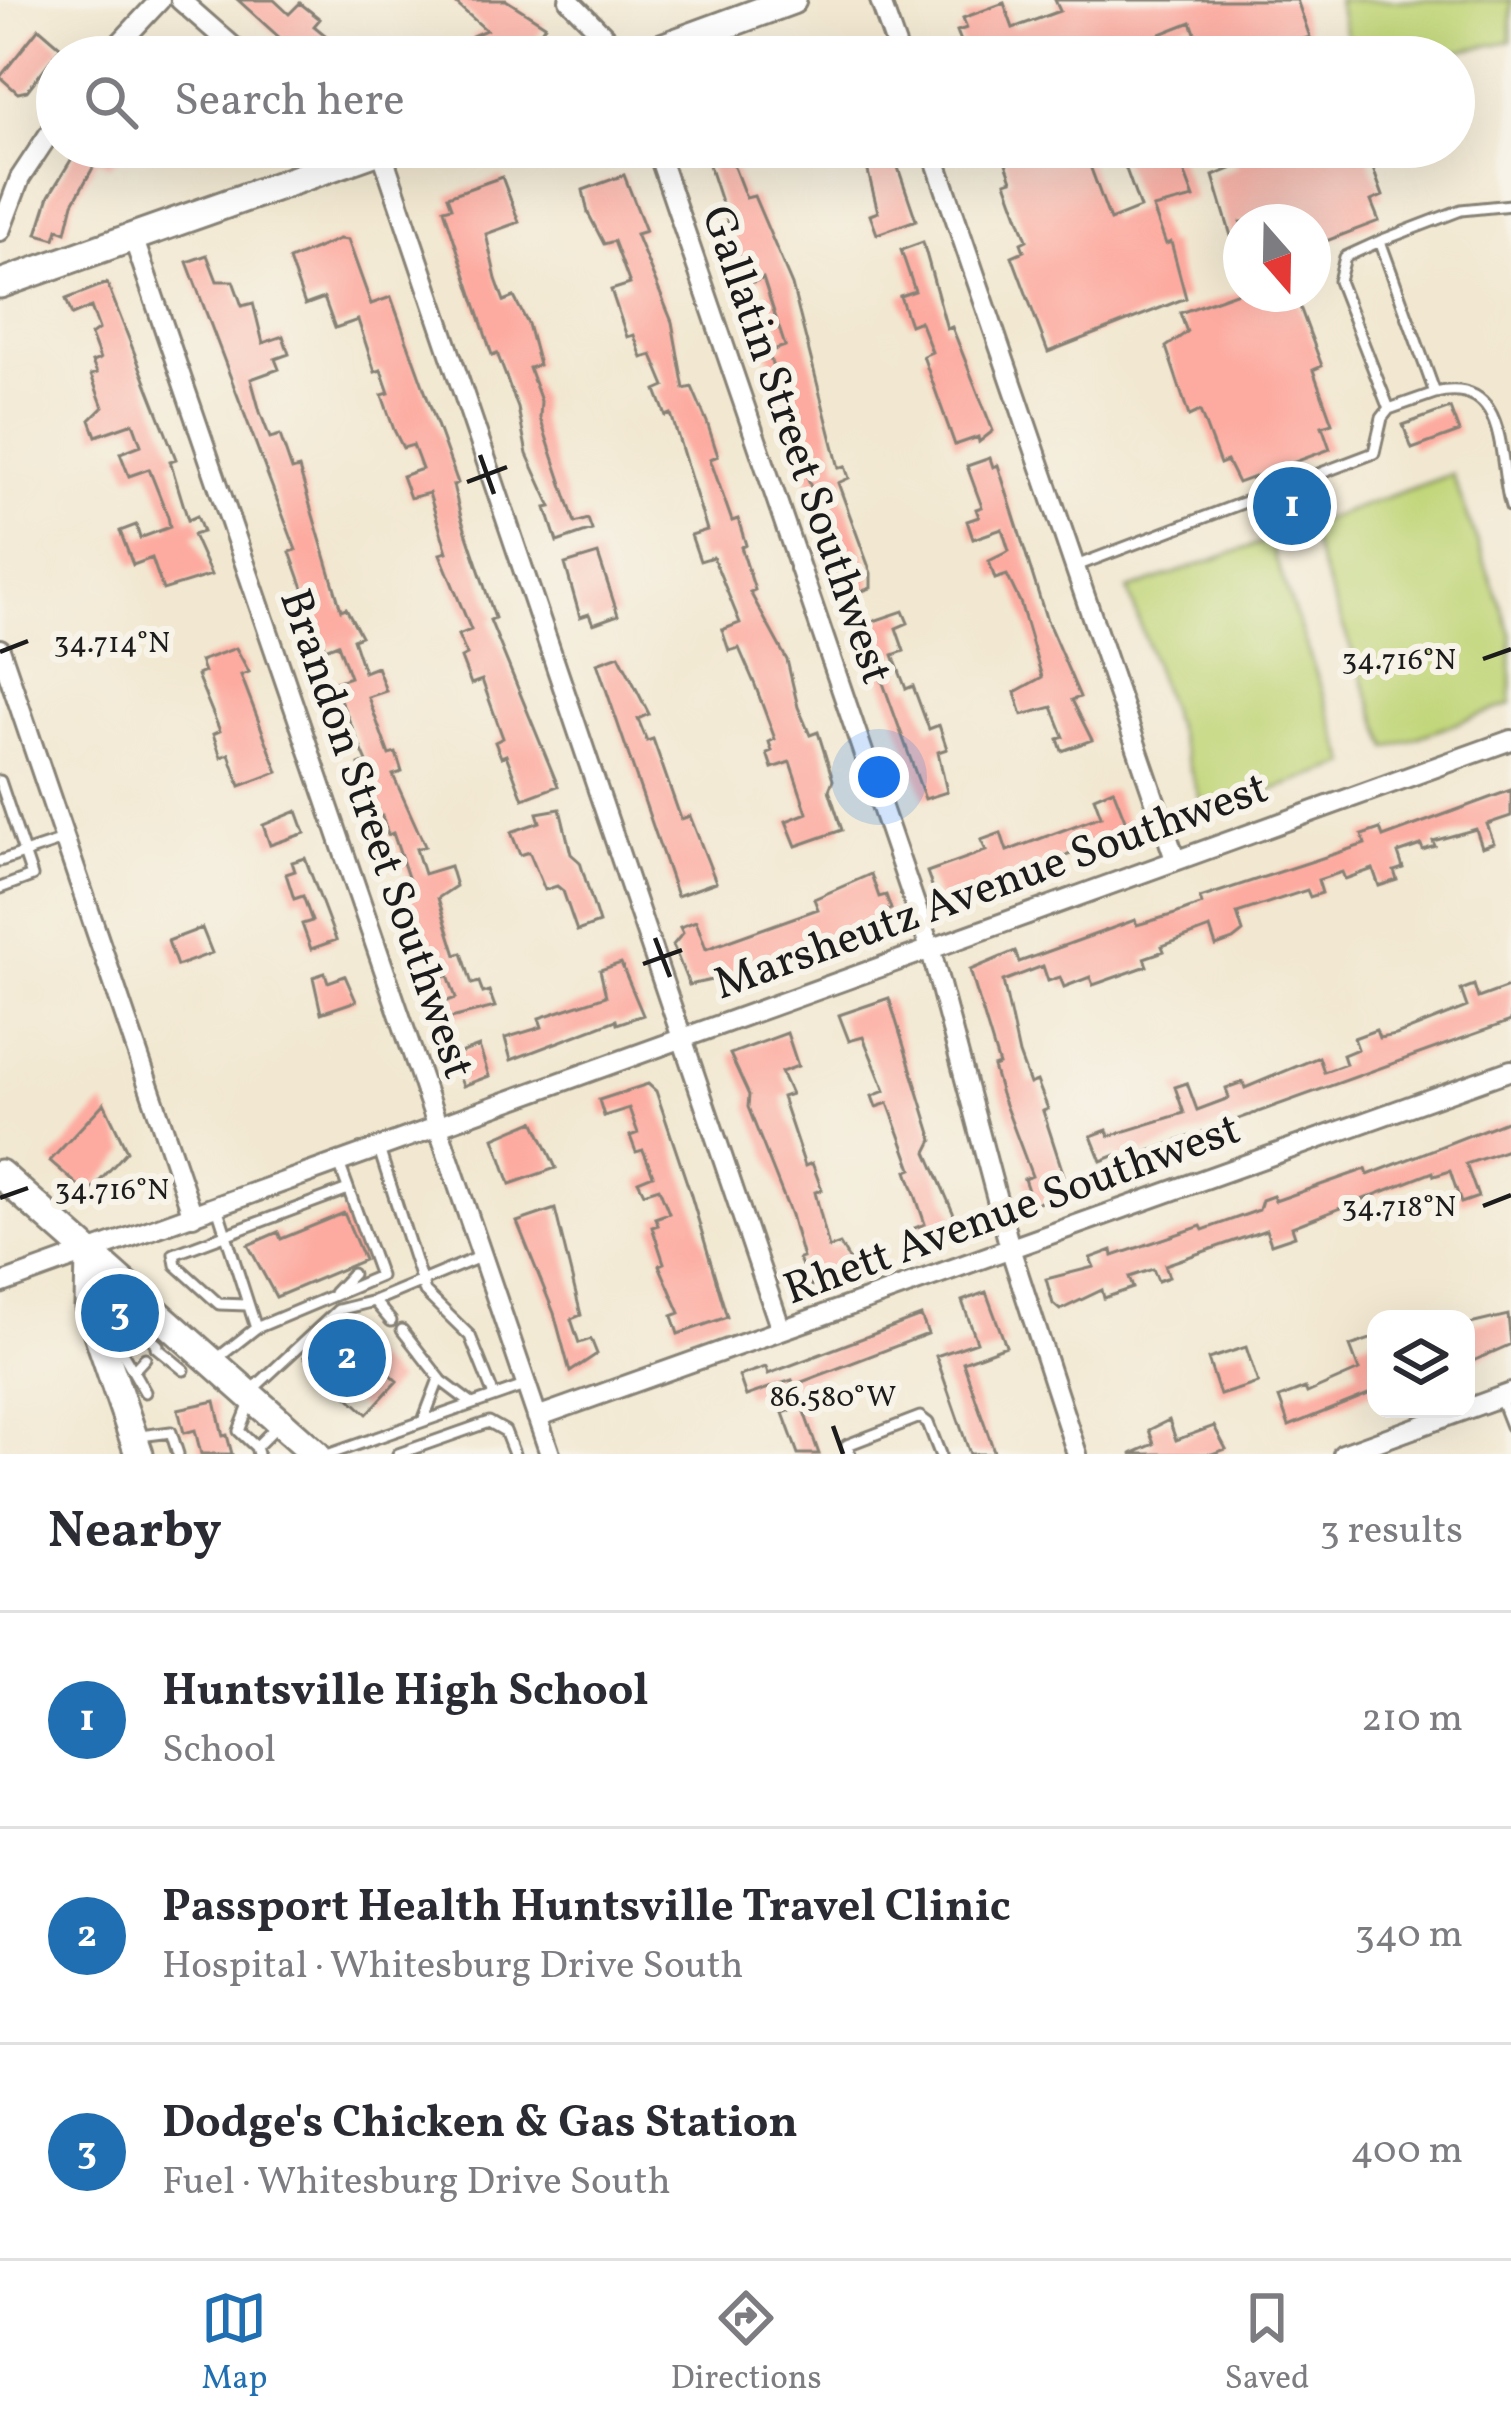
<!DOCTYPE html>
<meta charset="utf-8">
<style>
body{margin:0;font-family:Vollkorn,serif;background:#f2f2f3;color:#2b2b33}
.controls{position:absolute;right:36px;bottom:36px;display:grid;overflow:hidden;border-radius:24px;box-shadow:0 12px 48px #0002}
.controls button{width:108px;height:108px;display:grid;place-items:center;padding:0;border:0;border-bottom:3px solid #e1e1e2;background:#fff;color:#2b2b33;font:60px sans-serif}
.compass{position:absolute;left:1223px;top:204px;width:108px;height:108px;border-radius:50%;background:#fff;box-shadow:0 12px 48px #0002;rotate:160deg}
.you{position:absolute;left:879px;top:777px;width:42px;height:42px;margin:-30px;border:9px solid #fff;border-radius:50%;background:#1a73e8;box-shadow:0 0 0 18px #1a73e833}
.badge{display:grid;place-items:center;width:78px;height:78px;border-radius:50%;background:#1f6fb2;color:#fff;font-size:39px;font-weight:700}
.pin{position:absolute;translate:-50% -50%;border:6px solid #fff;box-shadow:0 3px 12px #0006}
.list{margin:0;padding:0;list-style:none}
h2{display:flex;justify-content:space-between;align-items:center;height:156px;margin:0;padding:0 48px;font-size:51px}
h2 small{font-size:39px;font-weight:400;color:#7c7c81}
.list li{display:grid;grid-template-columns:78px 1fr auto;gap:36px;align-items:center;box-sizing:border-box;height:216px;padding:0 48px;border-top:3px solid #e1e1e2}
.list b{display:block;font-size:45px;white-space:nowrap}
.list p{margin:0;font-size:39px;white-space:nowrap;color:#7c7c81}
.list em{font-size:39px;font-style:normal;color:#7c7c81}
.icon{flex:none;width:66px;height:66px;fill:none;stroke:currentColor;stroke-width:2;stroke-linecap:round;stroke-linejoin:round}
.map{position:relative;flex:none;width:1511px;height:1454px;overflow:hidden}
.search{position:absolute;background:#fff;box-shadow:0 12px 48px #0002;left:36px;right:36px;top:36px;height:132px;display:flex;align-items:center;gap:30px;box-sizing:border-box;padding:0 42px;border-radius:66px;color:#7c7c81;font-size:45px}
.sheet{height:804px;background:#fff}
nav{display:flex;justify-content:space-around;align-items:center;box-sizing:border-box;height:168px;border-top:3px solid #e1e1e2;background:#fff;font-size:33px;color:#7c7c81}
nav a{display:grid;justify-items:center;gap:6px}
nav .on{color:#1f6fb2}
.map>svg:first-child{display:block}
.green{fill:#c1d679;stroke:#6e794a;stroke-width:3}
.building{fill:#fdaba0}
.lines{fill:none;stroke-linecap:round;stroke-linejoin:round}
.lane-casing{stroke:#878276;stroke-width:15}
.street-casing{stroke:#878276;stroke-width:24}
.secondary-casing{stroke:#878276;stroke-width:33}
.lane{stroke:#fff;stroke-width:9}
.street{stroke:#fff;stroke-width:18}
.secondary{stroke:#fff;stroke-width:27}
.ticks{fill:none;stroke:#1c1c1c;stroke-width:4.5}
.labels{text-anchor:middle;stroke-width:12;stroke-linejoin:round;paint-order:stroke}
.street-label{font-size:45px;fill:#1c1c1c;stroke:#f7f3e8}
.ticks-label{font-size:30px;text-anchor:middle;fill:#1c1c1c;stroke:#f7f3e8;stroke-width:12;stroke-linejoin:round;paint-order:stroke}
</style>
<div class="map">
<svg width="1511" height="1454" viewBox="0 0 1511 1454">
<rect width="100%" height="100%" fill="#f7f3e8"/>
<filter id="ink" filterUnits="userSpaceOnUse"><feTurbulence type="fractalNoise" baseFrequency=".00833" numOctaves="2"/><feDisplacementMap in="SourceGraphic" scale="24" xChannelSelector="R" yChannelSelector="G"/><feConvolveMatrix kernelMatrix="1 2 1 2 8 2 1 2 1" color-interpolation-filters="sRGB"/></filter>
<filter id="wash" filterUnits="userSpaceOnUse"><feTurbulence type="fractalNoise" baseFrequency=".004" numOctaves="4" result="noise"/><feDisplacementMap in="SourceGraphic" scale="48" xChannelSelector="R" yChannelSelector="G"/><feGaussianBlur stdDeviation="2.7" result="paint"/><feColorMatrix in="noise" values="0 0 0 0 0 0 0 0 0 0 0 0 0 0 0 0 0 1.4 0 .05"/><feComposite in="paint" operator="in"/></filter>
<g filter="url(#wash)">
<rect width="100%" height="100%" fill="#f2e8d1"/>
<path class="green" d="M1337 0H1511V41L1431 57H1352Z
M1452 474 1511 634V704L1388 748 1306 526Z
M1269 540 1348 764 1205 813 1128 590Z"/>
<g id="blocks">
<path class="building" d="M238 0H274L289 14 300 3 320 19 314 26 352 57H301Z
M452 0H506L545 25 527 52 509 46 480 57 472 36 486 30Z
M1055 0H1297L1310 37 1301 40 1307 57H1204L1191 22 1145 40 1152 57H967L957 31 967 28 963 18 1004 3 1013 28 1060 11Z
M39 28 61 47 27 91 18 93 0 77Z
M79 147H124L110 167 98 159 73 203 66 232 58 229 55 239 37 234 49 196Z
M862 147H891L916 220 877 234 870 215 878 212Z
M1000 147H1083L1110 220 1140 208 1118 147H1175L1194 198 1153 208 1166 244 1171 242 1186 298 1048 352 1012 256 1024 251 1021 243 1027 240 1006 182 1012 180Z
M1231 147H1352L1353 151 1365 147 1383 196 1371 201 1379 221 1313 246V222H1241V232L1231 236 1213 176 1238 166Z
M729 154 746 198 754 196 792 285 839 468 845 466 849 478 838 483 871 573V588L854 594 824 529 768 352 785 346 763 278 748 284 708 162Z
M624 175 646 231 636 234 672 322 684 389 692 387 707 422 718 456 710 459 732 521 738 519 746 545 741 547 755 590 750 592 787 660 798 707 810 735 818 732 833 780 829 790 842 830 796 846 786 821 807 813 790 762 772 768 767 753 772 751 769 742 775 739 755 685 739 648 729 651 722 630 740 623 713 557 700 561 691 535 707 530 671 414 666 416 656 390 665 386 652 355 642 358 634 335 627 337 611 290 630 284 614 241 604 244 588 213 583 190Z
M502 177 519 222 486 234 496 279 504 301 514 297 528 324 539 365 529 368 541 401 540 418 575 523 588 519 592 530 557 542 546 508 551 507 527 454 518 408 497 353 492 355 444 209 452 207 448 196Z
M339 239 348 240 371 304 391 297 458 483 453 485 461 517 495 618 490 620 558 786 523 799 506 755 501 757 495 742 503 738 482 680 471 684 461 658 467 655 458 635 471 630 440 554 447 552 429 493 410 498 402 476 422 469 413 445 403 448 394 430 382 395 389 393 381 370 375 372 358 320 335 328 324 298 305 305 289 260Z
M923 242 947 329 952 327 993 431 979 442 978 437 955 445 923 356 932 352 920 321 910 325 900 296 915 291 901 250Z
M207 255 217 281H233L242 306 253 303 263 343 283 336 289 354 275 359 279 369 251 379 260 412 270 438 280 435 292 470 299 468 341 610 346 608 361 636 353 639 364 672 377 667 386 691 368 697 389 755 396 753 402 772 393 775 425 846 416 849 424 874 450 866 456 886 438 898 456 955 462 953 472 984 479 982 483 993 489 991 495 1007 439 1021 433 1006 456 998 448 975 441 978 422 942 411 907 405 908 399 889 410 883 393 833 388 835 382 816 374 818 359 765 367 762 333 683 350 677 338 644 325 649 290 552 296 550 187 262Z
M107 283 176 459 170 461 188 520 197 516 203 532 193 535 211 575 163 590 152 558 133 565 120 531 136 525 140 538 170 527 168 517 149 469 129 476 120 453 141 445 133 423 96 436 90 420 103 407 91 375 97 373 92 362 100 359 91 335 99 329 91 307 72 315 66 299Z
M1241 291 1268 294 1271 300 1285 295 1287 303 1297 299 1322 366 1313 370 1332 423 1322 426 1330 449 1238 483 1227 461 1220 464 1200 411 1189 416 1166 347 1187 332 1180 313Z
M1450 408 1459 432 1412 449 1403 425Z
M990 458 993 467 998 465 1046 618 1080 697 1072 700 1092 740 1062 751 1058 739 1064 737 1052 707 1022 715 1017 699 1015 692 1042 677 1020 602 1007 575 995 579 989 561 1009 551 1002 529 973 539 967 521 979 517 976 509 982 507 967 466Z
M598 554 618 615 593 624 589 614 580 617 565 564Z
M903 611 908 623 896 628 904 651 893 655 906 689 913 686 929 729 939 725 947 749 938 752 947 792 925 799 862 625Z
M236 648 249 672 241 675 278 772 240 786 229 754 221 757 213 734 220 731 197 675 204 672 200 661Z
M619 655 649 714 638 719 647 741 653 739 681 819 690 816 716 882 677 896 597 663Z
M1113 789 1127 825 1119 836 969 892 944 900 936 897 927 872 986 851 981 840 1001 833 1007 851 1101 816 1094 797Z
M1511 790V816L1487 824 1494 843 1482 847 1476 829 1433 841 1435 846 1423 850 1421 845 1398 853 1403 868 1394 871 1397 880 1379 886 1373 869 1345 879 1342 872 1318 880 1322 893 1310 897 1307 890 1237 913 1243 932 1233 940 1216 946 1210 928 1162 946 1164 951 1144 958 1147 966 1093 985 1090 977 1064 987 1060 977 1048 981 1043 966 1003 981 1019 1054 1030 1084 1037 1081 1048 1109 1043 1111 1069 1191 1033 1205 1024 1179 1032 1176 1001 1094 993 1067 999 1065 970 970 1015 951 1019 962 1135 920 1137 925 1175 914 1202 904 1200 898 1365 844 1362 835 1380 829 1383 837Z
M560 809 571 854 580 862 599 923 577 931 563 891 557 886 545 890 529 852 520 855 511 832 540 822 537 813Z
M297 811 305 833 270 845 263 825Z
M305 858 336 940 311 949 302 924 312 921 303 896 294 899 286 874 295 871 292 862Z
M871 874 879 897 886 895 891 909 885 911 889 920 732 981 730 976 689 985 673 945 683 933 680 927 696 921 706 949 818 909 814 899Z
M202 928 212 953 177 966 168 941Z
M621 963 643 1015 617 1024 616 1020 511 1060 505 1038 542 1027 539 1018 606 996 600 970Z
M325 973 328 982 345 976 356 1001 321 1013 313 977Z
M1474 985 1478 998 1511 986V1021L1119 1162 1116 1155 1101 1161 1091 1136 1107 1130 1109 1136 1184 1113 1175 1087 1187 1083 1197 1110 1229 1098 1226 1088 1243 1082 1245 1088 1319 1057 1324 1072 1346 1064 1343 1055 1358 1049 1354 1038 1376 1030 1379 1038 1396 1035 1467 1007 1461 990Z
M889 998 933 1140 927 1152 958 1224 951 1226 953 1233 908 1250 902 1233 925 1224 907 1171 912 1169 888 1103 876 1107 872 1096 885 1091 863 1037 849 1041 839 1015Z
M787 1033 798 1066 781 1072 791 1094 782 1097 805 1166 812 1163 822 1190 815 1192 829 1248 840 1244 855 1270 811 1286 799 1259 803 1258 791 1215 748 1107 749 1095 730 1054Z
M479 1046 489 1076 463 1086 452 1056Z
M648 1084 656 1091 690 1192 727 1317 678 1334 672 1316 680 1313 659 1265 664 1263 652 1227 658 1225 655 1218 669 1213 659 1188 644 1193 638 1181 653 1175 643 1150 636 1152 630 1136 638 1133 629 1108 604 1116 599 1100Z
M104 1103 127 1151 88 1194 50 1161Z
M1511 1119V1149L1466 1164 1478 1197 1461 1203 1450 1171 1434 1176 1433 1172 1292 1227 1295 1236 1271 1244 1266 1230 1165 1265 1169 1277 1158 1281 1153 1269 1129 1277 1133 1288 1104 1298 1102 1290 1060 1310 1053 1304 1046 1279 1094 1267 1090 1258 1112 1250 1113 1256 1201 1226 1203 1230 1259 1210 1262 1200 1273 1196 1275 1201 1366 1169 1368 1175Z
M534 1121 556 1168 510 1184 494 1138Z
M555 1209 581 1315 571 1319 579 1343 591 1339 597 1354 570 1372 554 1313 517 1222Z
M344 1213 364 1260 276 1297 248 1245 278 1232 281 1239Z
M986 1292 1006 1346 963 1362 995 1454H970L936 1356 977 1342 962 1301Z
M1508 1315 1511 1344 1466 1364V1325Z
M921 1316 928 1334 794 1385 792 1380 746 1396 739 1376 766 1367 768 1374Z
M335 1325 397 1381 367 1414 304 1357Z
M1376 1337V1391L1289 1426 1279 1398 1305 1388 1307 1393 1359 1370 1350 1346Z
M1246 1347 1258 1383 1220 1395 1208 1359Z
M215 1401 223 1436 227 1435 232 1454H201L195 1430 184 1433 178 1409Z
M802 1406 819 1454H798L783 1413Z
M1169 1420 1176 1440 1214 1426 1226 1449 1212 1454H1131L1154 1444 1149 1430Z"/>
</g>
</g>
<g filter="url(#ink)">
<use href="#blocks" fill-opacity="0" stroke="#878276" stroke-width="3"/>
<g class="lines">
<defs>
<path id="lane" d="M1511 205 1461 210 1380 241 1435 393C1511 376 1497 461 1511 507
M1380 241 1345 257 1339 281 1389 409 1435 393
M1076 566 1374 453 1382 418 1389 409
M0 781 32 876 0 888
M0 861 63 840
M379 1149 425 1292 470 1336 494 1396
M217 1207 256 1328 380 1276 339 1163
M334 1293 352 1274
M374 1301 482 1256
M247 1305 219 1304 176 1265 174 1254 348 1189
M402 1330 441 1380
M117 1343 133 1371
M156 1347 184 1370
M110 1354 129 1319 158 1345
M214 1361 256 1328
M252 1390 338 1310 374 1301 391 1321
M145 1392 133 1371 145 1358
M1500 1398 1511 1426
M250 1403 239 1431 256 1447
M423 1421 439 1379 472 1404
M140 1436 171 1432 178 1454
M258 1454 256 1447 277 1426
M330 1454 527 1385
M398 1454 489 1422 505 1431 514 1454
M850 1454 847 1445 920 1417 928 1423 940 1454"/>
<path id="street" d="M180 0 245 57
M569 0 625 57
M880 0 900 57
M107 57 160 0
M656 147 931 951 1010 1248 1077 1454
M931 147 1175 859
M381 150 781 1330
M0 231 20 178 57 122
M133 237 550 1454
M0 649 193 1216
M0 1284 1511 740
M537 1417 1511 1070
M1343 1454 1511 1393"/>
<path id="secondary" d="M637 57 792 0
M0 284 388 147
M0 1174 316 1454
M90 1253 89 1307 139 1454"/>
</defs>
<use href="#lane" class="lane-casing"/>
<use href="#street" class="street-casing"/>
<use href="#secondary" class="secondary-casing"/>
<use href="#lane" class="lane"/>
<use href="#street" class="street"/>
<use href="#secondary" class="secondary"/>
</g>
</g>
<path class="ticks" d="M480 455 494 494M467 482 507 467M0 652 28 641M1483 659 1511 649M655 938 670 977M643 964 682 950M0 1198 28 1188M1483 1206 1511 1195M833 1426 843 1454"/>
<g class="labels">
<g class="street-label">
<text transform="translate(799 444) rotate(71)" y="16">Gallatin Street Southwest</text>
<text transform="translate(379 833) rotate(71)" y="16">Brandon Street Southwest</text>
<text transform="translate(990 884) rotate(-20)" y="16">Marsheutz Avenue Southwest</text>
<text transform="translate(1011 1207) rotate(-20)" y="16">Rhett Avenue Southwest</text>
</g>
</g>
<g class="ticks-label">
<text x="112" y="652">34.714°N</text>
<text x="1399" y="669">34.716°N</text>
<text x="112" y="1199">34.716°N</text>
<text x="1399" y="1216">34.718°N</text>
<text x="833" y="1406">86.580°W</text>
</g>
</svg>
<div class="controls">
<button><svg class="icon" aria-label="layers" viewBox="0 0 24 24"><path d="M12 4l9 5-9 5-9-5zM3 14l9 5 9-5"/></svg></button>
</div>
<svg class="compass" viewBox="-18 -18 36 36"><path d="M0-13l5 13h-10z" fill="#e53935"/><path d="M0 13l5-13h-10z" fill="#7c7c81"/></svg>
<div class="you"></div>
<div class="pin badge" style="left:1292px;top:506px">1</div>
<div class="pin badge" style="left:347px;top:1358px">2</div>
<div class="pin badge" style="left:120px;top:1313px">3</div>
<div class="search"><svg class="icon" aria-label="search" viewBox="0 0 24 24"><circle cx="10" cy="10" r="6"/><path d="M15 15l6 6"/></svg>Search here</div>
</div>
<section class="sheet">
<h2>Nearby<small>3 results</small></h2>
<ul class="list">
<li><span class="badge">1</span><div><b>Huntsville High School</b><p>School</p></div><em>210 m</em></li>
<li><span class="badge">2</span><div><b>Passport Health Huntsville Travel Clinic</b><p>Hospital · Whitesburg Drive South</p></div><em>340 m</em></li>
<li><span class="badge">3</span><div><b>Dodge's Chicken &amp; Gas Station</b><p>Fuel · Whitesburg Drive South</p></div><em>400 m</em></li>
</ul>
</section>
<nav>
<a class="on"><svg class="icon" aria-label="map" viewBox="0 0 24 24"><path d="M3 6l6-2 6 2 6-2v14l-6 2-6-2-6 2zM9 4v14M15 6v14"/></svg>Map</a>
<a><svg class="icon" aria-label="directions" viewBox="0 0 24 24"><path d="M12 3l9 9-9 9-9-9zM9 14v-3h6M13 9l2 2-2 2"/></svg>Directions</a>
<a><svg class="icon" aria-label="saved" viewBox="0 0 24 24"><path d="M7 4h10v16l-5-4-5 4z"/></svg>Saved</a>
</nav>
